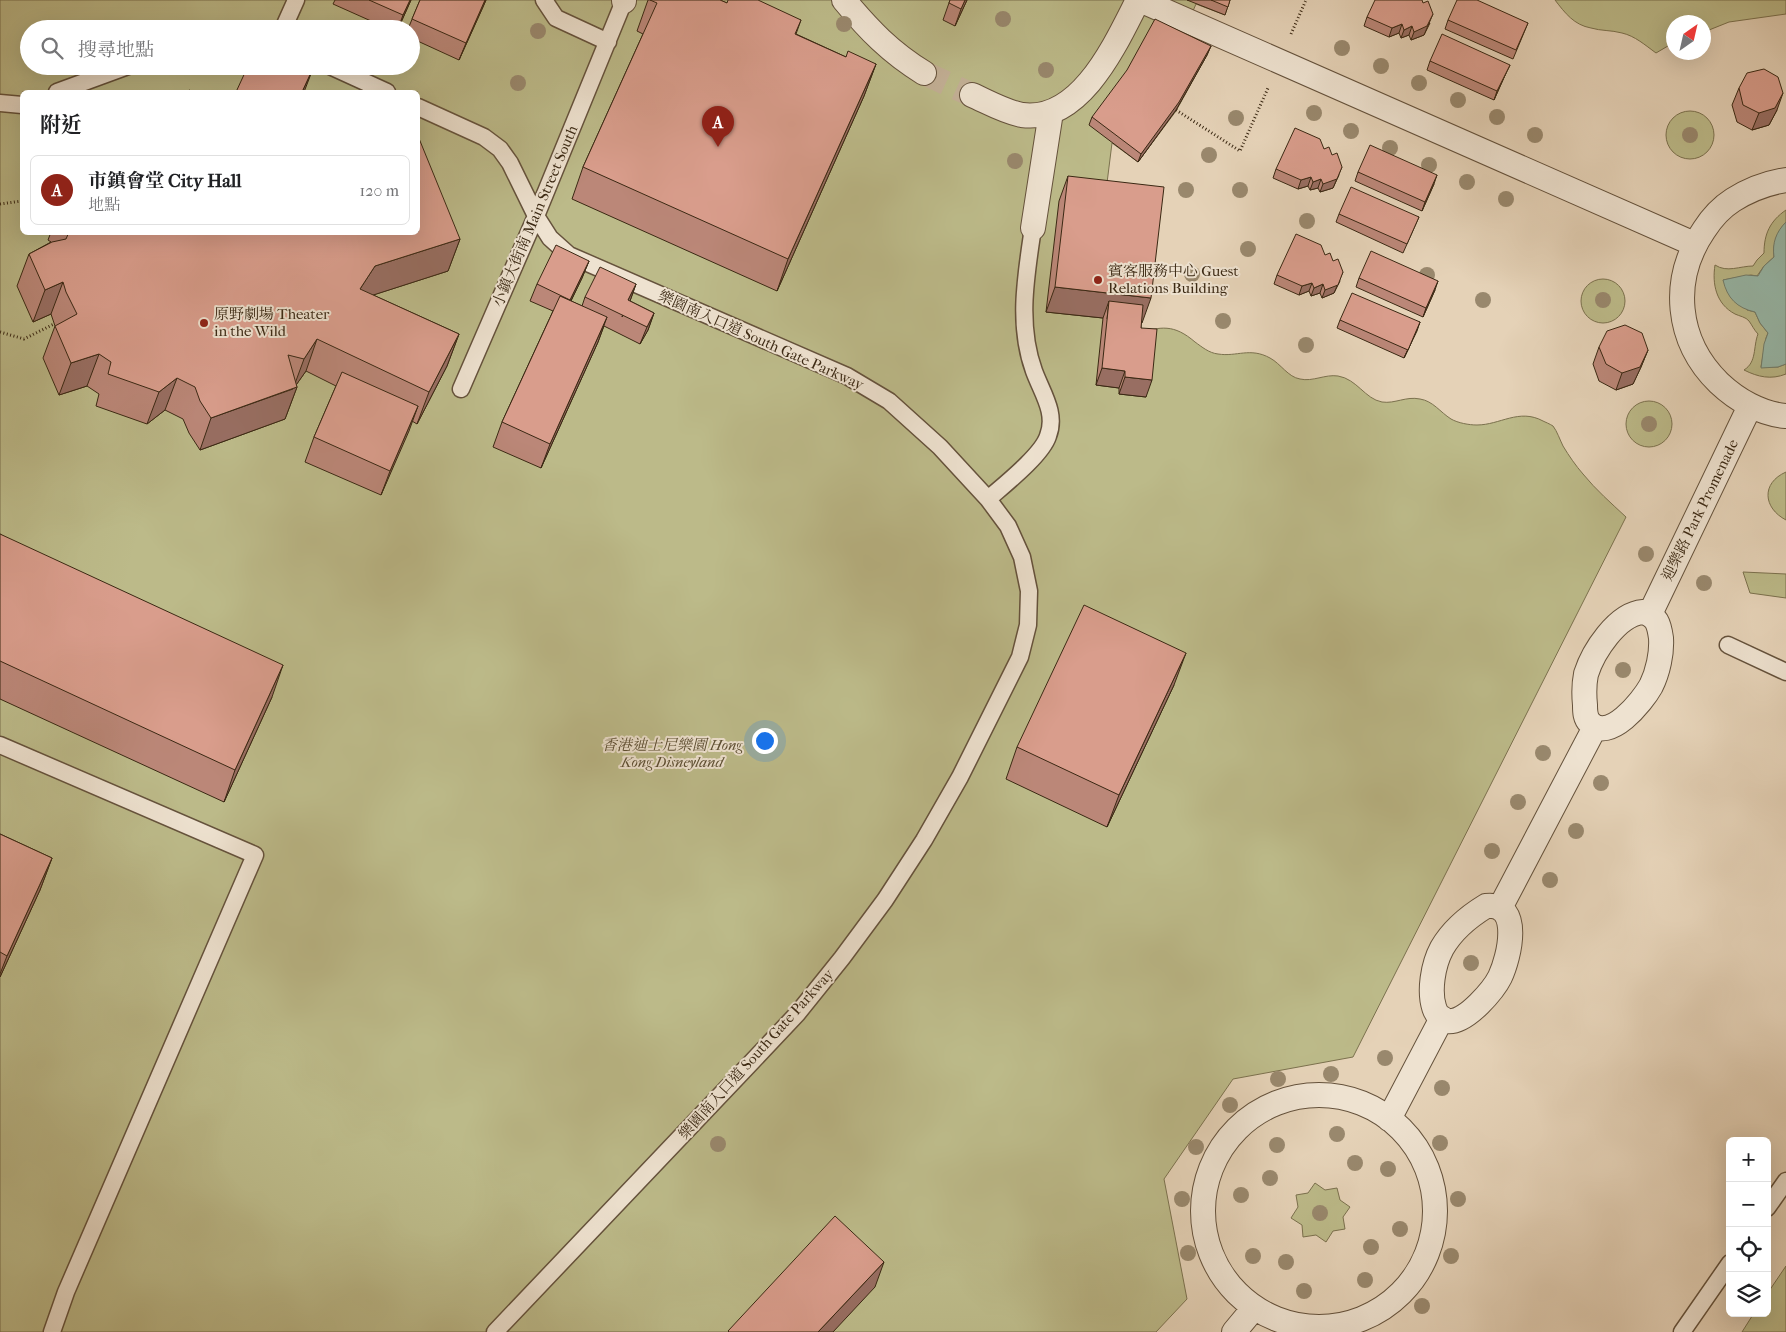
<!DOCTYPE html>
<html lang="zh-TW">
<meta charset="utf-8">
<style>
body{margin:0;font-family:"IM FELL French Canon","Noto Serif TC",serif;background:#f2f2f2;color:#202124}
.controls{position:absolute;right:15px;bottom:15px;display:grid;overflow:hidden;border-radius:8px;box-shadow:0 5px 20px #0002}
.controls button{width:45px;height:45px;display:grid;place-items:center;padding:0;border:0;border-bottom:1px solid #e0e0e0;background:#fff;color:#202124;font:25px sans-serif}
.compass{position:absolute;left:1666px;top:15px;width:45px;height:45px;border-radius:50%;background:#fff;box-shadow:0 5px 20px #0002;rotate:34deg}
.you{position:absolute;left:764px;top:740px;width:18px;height:18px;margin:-12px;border:4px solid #fff;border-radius:50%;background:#1a73e8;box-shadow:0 0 0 8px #1a73e833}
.badge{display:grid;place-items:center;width:32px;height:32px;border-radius:50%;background:#8f2418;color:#fff;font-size:16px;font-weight:700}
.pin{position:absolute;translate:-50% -41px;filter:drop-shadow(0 1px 2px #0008)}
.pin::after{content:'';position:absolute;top:26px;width:18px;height:15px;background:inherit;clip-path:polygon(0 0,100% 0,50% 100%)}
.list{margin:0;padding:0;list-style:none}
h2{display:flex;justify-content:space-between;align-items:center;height:65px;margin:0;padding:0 20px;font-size:21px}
h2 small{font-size:16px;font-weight:400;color:#757577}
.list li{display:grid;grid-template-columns:32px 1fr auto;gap:15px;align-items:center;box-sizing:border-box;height:70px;margin:0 10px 10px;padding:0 10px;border:1px solid #e0e0e0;border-radius:8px}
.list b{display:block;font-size:19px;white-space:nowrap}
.list p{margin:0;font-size:16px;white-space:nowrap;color:#757577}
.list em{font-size:16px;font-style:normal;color:#757577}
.icon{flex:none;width:28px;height:28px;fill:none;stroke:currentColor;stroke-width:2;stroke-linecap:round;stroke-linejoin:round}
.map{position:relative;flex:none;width:1786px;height:1332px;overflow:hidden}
.search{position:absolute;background:#fff;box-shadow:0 5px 20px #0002;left:20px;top:20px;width:400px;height:55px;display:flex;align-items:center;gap:12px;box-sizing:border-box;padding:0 18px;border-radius:28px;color:#757577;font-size:19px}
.panel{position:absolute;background:#fff;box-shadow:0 5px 20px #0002;left:20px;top:90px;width:400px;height:145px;border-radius:8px}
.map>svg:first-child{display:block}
.green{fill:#bcba89;stroke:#7b714e;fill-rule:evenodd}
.water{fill:#97b8a9;stroke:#727e6d}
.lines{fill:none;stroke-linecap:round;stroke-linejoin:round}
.pedestrian-tunnel{stroke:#c3b096;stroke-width:24;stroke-dasharray:24 12;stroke-linecap:butt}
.service-casing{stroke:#65523c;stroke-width:19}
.pedestrian-casing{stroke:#65523c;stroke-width:26}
.path{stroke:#3a2813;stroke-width:3;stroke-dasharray:1 2.5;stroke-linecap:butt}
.service{stroke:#eee2d0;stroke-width:16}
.pedestrian{stroke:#eee2d0;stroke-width:24}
.tree{fill:#99886d}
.wall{fill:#bb8778;stroke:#3a2813}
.shaded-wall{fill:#986e62;stroke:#3a2813}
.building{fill:#d99d8c;stroke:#3a2813}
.poi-dot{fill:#8f2418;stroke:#eee2d0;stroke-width:2}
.labels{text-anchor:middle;stroke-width:4;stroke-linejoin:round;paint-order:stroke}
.street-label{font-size:15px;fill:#3a2813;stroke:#eee2d0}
.poi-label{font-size:15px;fill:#3a2813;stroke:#eee2d0;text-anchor:start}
.park-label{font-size:15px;font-style:italic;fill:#5a4c30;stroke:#eee2d0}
</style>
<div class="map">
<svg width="1786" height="1332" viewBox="0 0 1786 1332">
<rect width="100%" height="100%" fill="#e5d2b7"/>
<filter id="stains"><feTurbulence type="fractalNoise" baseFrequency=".004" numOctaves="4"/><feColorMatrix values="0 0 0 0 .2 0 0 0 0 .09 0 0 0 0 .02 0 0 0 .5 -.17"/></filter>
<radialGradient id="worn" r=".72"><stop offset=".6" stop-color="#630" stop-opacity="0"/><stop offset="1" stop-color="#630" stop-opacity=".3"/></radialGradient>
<path class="green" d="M0 0H1230L1225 15 1196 4 1180 41 1207 55 1176 111 1138 162 1112 143 1104 207 1137 322 1136 334C1161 326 1174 324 1195 342 1202 347 1209 353 1218 354 1237 357 1250 347 1270 358 1281 364 1288 377 1300 379 1313 382 1325 374 1338 376 1357 379 1365 399 1382 402 1395 404 1406 396 1420 399 1433 401 1440 412 1451 419 1458 423 1469 425 1477 425 1500 425 1519 408 1543 421 1545 422 1550 424 1553 426 1557 431 1560 440 1563 446 1569 456 1576 466 1583 474 1596 490 1611 503 1626 517L1353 1057 1233 1079 1164 1179 1187 1299 1156 1332H0ZM29 29H411V66H29ZM22 92H418V232H22Z
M1555 0H1786V14L1729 22 1704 32V22H1674L1673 43 1656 53C1645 45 1635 36 1622 33 1611 30 1601 31 1591 28 1574 25 1565 13 1555 0Z
M1666 135a24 24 0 1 1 48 0a24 24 0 1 1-48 0Z
M1786 210V222C1778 230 1772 245 1774 257L1764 266 1757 276 1751 275 1723 280 1747 310 1755 312 1760 323 1768 333 1766 338 1761 367H1778L1786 364V374C1771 380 1758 377 1744 370 1757 362 1753 347 1758 334 1754 330 1752 325 1749 321 1746 317 1739 316 1735 314 1716 304 1712 284 1715 265 1727 273 1740 266 1753 266L1757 260 1764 253C1764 234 1770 221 1786 210Z
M1581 301a22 22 0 1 1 44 0a22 22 0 1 1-44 0Z
M1626 424a23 23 0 1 1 46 0a23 23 0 1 1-46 0Z
M1786 472V520C1763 508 1761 483 1786 472Z
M1743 572 1786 574V598L1750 593Z
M1315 1183 1325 1190 1337 1188 1340 1200 1350 1207 1343 1217 1345 1229 1333 1231 1326 1242 1316 1235 1303 1237 1302 1225 1291 1218 1298 1207 1296 1195 1308 1193Z
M1786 1266V1332H1742L1754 1313H1767V1294Z"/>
<path class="water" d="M1786 222V364L1778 367 1761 368 1764 344 1768 333 1760 323 1755 312C1737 308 1727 298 1723 280L1746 275 1758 276 1764 266 1774 257C1772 243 1776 232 1786 222Z"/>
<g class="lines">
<path class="pedestrian-tunnel" d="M924 73 972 95"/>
<defs>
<path id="service" d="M544 0 556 18 608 42
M283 29 296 0
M330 66 387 92
M57 92 128 66
M0 103 22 105
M418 107 484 137 500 149 510 163 536 216 550 238 569 255 847 376 889 401 940 447 988 499 1008 526 1022 557 1029 591 1028 625 1020 657 960 777 924 840 885 900 842 958 797 1014 747 1067 495 1332
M461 389 536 216 624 1
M988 499C1004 485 1042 455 1048 436 1057 413 1042 393 1034 371 1017 325 1026 275 1033 228
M1728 645 1786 672
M0 745 255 855 66 1292 52 1332
M1767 1208 1786 1181
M1682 1332 1730 1263"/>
<path id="pedestrian" d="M844 0C869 30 890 52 924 73
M1140 0 1694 244
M624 1V0
M972 95C988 102 1005 112 1022 115 1081 123 1116 43 1138 0
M1786 180C1767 183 1749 190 1733 200 1722 207 1711 219 1704 230 1670 280 1676 341 1719 383 1737 400 1761 414 1786 416
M1033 228 1051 112
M1643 612C1657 616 1659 624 1661 638 1662 653 1658 672 1651 686 1642 702 1609 743 1590 723 1585 718 1585 712 1585 705 1584 695 1584 684 1586 674 1593 652 1617 614 1643 612Z
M1650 614 1750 406
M1486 906C1523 902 1509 958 1500 977 1495 987 1487 996 1479 1004 1428 1054 1423 983 1442 948 1453 929 1468 917 1486 906Z
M1500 908 1595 727
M1203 1211a116 116 0 1 1 232 0a116 116 0 1 1-232 0Z
M1389 1119 1442 1018
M1234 1332 1254 1308"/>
</defs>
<use href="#service" class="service-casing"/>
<use href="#pedestrian" class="pedestrian-casing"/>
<path class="path" d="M1291 34 1306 0
M1176 110 1240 151 1268 88
M0 204 22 201
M0 332 24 339 54 324"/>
<use href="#service" class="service"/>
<use href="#pedestrian" class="pedestrian"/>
</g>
<g class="tree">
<circle cx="1003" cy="19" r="8"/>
<circle cx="844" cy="24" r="8"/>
<circle cx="538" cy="31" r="8"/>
<circle cx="1342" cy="48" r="8"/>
<circle cx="1381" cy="66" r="8"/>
<circle cx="1046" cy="70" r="8"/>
<circle cx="518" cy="83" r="8"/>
<circle cx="1419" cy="83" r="8"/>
<circle cx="1458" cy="100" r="8"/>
<circle cx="1314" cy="113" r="8"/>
<circle cx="1497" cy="117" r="8"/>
<circle cx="1236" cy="118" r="8"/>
<circle cx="1351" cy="131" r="8"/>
<circle cx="1535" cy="135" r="8"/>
<circle cx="1690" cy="135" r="8"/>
<circle cx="1390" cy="148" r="8"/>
<circle cx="1209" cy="155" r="8"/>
<circle cx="1015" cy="161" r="8"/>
<circle cx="1429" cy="165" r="8"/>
<circle cx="1467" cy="182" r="8"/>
<circle cx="1186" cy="190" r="8"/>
<circle cx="1240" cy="190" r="8"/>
<circle cx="1506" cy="199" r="8"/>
<circle cx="1307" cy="221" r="8"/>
<circle cx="1248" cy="249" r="8"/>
<circle cx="1192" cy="274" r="8"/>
<circle cx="1427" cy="275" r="8"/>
<circle cx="1483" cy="300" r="8"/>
<circle cx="1603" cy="300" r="8"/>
<circle cx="1223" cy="321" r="8"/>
<circle cx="1306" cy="345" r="8"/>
<circle cx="1649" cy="424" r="8"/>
<circle cx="1646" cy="554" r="8"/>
<circle cx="1704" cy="583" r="8"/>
<circle cx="1623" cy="670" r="8"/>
<circle cx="1543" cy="753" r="8"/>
<circle cx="1601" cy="783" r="8"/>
<circle cx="1518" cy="802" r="8"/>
<circle cx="1576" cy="831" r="8"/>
<circle cx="1492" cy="851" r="8"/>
<circle cx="1550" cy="880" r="8"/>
<circle cx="1471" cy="963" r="8"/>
<circle cx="1385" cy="1058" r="8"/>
<circle cx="1331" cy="1074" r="8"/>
<circle cx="1278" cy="1079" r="8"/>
<circle cx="1442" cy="1088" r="8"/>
<circle cx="1230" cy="1105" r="8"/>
<circle cx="1337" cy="1134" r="8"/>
<circle cx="1440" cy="1143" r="8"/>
<circle cx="718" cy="1144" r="8"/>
<circle cx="1277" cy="1145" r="8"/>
<circle cx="1196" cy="1147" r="8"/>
<circle cx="1355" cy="1163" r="8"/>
<circle cx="1388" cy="1169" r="8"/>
<circle cx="1270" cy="1178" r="8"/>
<circle cx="1241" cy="1195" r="8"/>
<circle cx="1182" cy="1199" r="8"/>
<circle cx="1458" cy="1199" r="8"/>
<circle cx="1320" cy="1213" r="8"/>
<circle cx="1400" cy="1229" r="8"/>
<circle cx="1371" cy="1247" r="8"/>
<circle cx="1188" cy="1253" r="8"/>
<circle cx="1253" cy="1256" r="8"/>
<circle cx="1451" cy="1256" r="8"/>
<circle cx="1286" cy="1262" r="8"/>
<circle cx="1365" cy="1280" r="8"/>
<circle cx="1304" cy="1291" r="8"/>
<circle cx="1422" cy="1306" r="8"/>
</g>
<path class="wall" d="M335 0H411L398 29H389L333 4Z
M420 0H486L459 60 411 38V29H408Z
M648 0H720L727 3 801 20 796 34 846 57 876 64 864 96 777 291 572 199 583 167 643 34 637 31Z
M950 0H967L955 26 943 20Z
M1187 0H1230L1225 15Z
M1367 17 1430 23 1424 35 1411 40 1409 35 1401 38 1399 33 1389 37 1364 26Z
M1448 20 1528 23 1513 59 1445 29Z
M1211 46 1207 55 1176 110 1138 162 1089 125 1092 117Z
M1430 61 1506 73 1494 100 1427 70Z
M1739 88 1777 110 1769 125 1752 130 1737 122 1732 105Z
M1324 149 1339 175 1333 188 1320 192 1318 188 1310 190 1308 186 1298 189 1273 178 1276 169Z
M1358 172 1434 184 1422 211 1355 181Z
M1068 176 1142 323H1141V328L1146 397 1119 394V388L1096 385 1103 318 1046 312 1059 201Z
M1339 214 1419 217 1403 253 1336 222Z
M51 232H418L460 239 448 271 373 295 459 334 447 366 417 424 412 421 381 495 305 462 314 437 336 386 306 371 296 385 297 387 285 419 200 450 189 433 183 419 165 410 147 424 96 406 99 394 87 386 59 395 43 358 55 326 51 314 33 322 17 286 29 254 51 242 48 240Z
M1325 255 1340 281 1334 293 1322 298 1320 293 1311 296 1309 291 1299 295 1274 284 1277 275Z
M589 261 582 278 571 301 582 306 585 297 636 284 630 301 654 313 648 330 640 344 604 326 598 342 541 468 493 447 502 422 553 311 530 301 537 284Z
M1359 278 1435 290 1423 317 1356 287Z
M1340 320 1420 322 1404 358 1337 328Z
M1599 347 1648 350 1641 367 1633 384 1616 390 1599 381 1593 364Z
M0 534 272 697 224 802 0 699Z
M1174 685 1107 827 1006 779 1017 747Z
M0 834 52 858 40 890 0 977Z"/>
<path class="shaded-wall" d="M410 0H411L398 29 403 15Z
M485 0H486L483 7 459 60 466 43Z
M965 0H967L955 26 961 9Z
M1433 14 1424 35 1411 40 1414 32Z
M1402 24 1399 33 1389 37 1392 28Z
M1412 26 1409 35 1401 38 1404 30Z
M1211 46 1207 55 1176 110 1138 162 1141 154Z
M876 64 864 96 777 291 788 259Z
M1510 65 1506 73 1494 100 1497 91Z
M314 66 304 92H302Z
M1783 93 1777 110 1769 125 1752 130 1759 113Z
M1342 167 1333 188 1320 192 1323 184Z
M1437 175 1434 184 1422 211 1425 202Z
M1311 177 1308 186 1298 189 1301 180Z
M1321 179 1318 188 1310 190 1313 182Z
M460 239 448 271 364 298 360 289 375 266Z
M589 261 582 278 563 317 570 300Z
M1343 272 1334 293 1322 298 1325 290Z
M1438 281 1435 290 1423 317 1426 308Z
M63 282 51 314 33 322 45 290Z
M1312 283 1309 291 1299 295 1302 286Z
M636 284 630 301 622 317 628 300Z
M1323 284 1320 293 1311 296 1314 288Z
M1055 287 1151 298 1142 323 1107 319 1109 301 1103 318 1046 312Z
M654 313 648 330 640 344 647 327Z
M607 317 598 342 541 468 550 444Z
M1420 322 1417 331 1404 358 1408 350Z
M459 334 447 366 417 424 429 392Z
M317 339 306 371 294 388 297 387 285 419 200 450 211 418 293 389 304 359Z
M1648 350 1641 367 1633 384 1616 390 1622 373Z
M99 354 87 386 59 395 71 363Z
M1102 368 1125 371 1119 388 1096 385Z
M1125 377 1152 380 1146 397 1119 394Z
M177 378 165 410 147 424 159 392Z
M418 406 409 431 381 495 390 471Z
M1186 653 1174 685 1107 827 1119 795Z
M283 665 272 697 224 802 235 770Z
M52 858 40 890 0 977V974L7 956Z
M884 1262 875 1287 833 1332H818Z"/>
<path class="building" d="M369 0H410L403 15Z
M420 0H485L466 43 412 19Z
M650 0H720L727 3 728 0H758L801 20 795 34 846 57 848 51 876 64 788 259 583 167 657 3Z
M950 0H965L961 9 949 3Z
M1211 0H1230L1228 7Z
M1375 0H1422L1423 3 1428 1 1433 14 1427 26 1414 32 1412 26 1404 30 1402 24 1392 28 1367 17Z
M1457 0H1477L1528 23 1516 50 1448 20Z
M1155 19 1211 46 1179 102 1141 154 1092 117 1127 70Z
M1442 34 1510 65 1497 91 1430 61Z
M248 66H314L302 92H236Z
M1764 69 1778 77 1783 93 1775 108 1759 113 1743 105 1739 88 1747 73Z
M190 90 191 92H184Z
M1295 128 1320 139 1324 149 1329 147 1332 155 1337 153 1342 167 1337 179 1323 184 1321 179 1313 182 1311 177 1301 180 1276 169Z
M418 136 460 239 375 266 360 289 459 334 429 392 317 339 304 359 288 355 297 387 211 418 200 401 195 387 177 378 159 392 108 374 111 362 99 354 71 363 55 326 77 314 66 292 63 282 45 290 29 254 52 242 66 239 69 232H418Z
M1370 145 1437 175 1425 202 1358 172Z
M1068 176 1164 187 1151 298 1055 287Z
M1351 187 1419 217 1407 244 1339 214Z
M1296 234 1321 245 1325 255 1330 253 1333 261 1338 259 1343 272 1338 285 1325 290 1323 284 1314 288 1312 283 1302 286 1277 275Z
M556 245 589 261 570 300 537 284Z
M1371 251 1438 281 1426 308 1359 278Z
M600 267 636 284 628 300 654 313 647 327 585 297Z
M1352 293 1420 322 1408 350 1340 320Z
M560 296 607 317 550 444 502 422Z
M1109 301 1143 305 1141 328 1157 329 1152 380 1125 377V371L1102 368Z
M1625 325 1642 333 1648 350 1640 367 1622 373 1606 364 1599 347 1607 331Z
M342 372 418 406 390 471 314 437Z
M0 534 283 665 235 770 0 661Z
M1084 605 1186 653 1119 795 1017 747Z
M0 834 52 858 7 956 0 952Z
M835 1216 884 1262 818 1332H729L728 1331Z"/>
<g class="poi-dot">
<circle cx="1098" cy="280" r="5"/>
<circle cx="204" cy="323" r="5"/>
</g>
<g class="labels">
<g class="street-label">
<text transform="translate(535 216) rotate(-67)" y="5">小鎮大街南 Main Street South</text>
<text transform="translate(761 340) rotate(24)" y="5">樂園南入口道 South Gate Parkway</text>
<text transform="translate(1700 510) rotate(-64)" y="5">迎樂路 Park Promenade</text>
<text transform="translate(756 1054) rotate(-48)" y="5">樂園南入口道 South Gate Parkway</text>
</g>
<g class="poi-label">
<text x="1108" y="276">賓客服務中心 Guest<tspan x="1108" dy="17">Relations Building</tspan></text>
<text x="214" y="319">原野劇場 Theater<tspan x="214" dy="17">in the Wild</tspan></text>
</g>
<g class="park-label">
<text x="672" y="750">香港迪士尼樂園 Hong<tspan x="672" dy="17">Kong Disneyland</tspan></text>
</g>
</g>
<rect width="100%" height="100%" filter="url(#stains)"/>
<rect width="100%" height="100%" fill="url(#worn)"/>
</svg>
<div class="controls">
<button>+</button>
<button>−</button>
<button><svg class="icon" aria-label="locate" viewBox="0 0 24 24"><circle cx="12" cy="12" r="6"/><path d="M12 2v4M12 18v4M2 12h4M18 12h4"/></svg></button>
<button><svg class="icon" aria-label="layers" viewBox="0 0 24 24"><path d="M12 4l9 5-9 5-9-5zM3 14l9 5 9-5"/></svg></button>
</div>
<svg class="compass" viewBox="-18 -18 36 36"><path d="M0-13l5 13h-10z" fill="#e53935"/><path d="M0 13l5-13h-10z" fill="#757577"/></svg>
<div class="you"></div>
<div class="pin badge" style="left:718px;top:147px">A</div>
<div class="search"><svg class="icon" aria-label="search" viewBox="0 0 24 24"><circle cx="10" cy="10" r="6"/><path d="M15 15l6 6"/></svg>搜尋地點</div>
<section class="panel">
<h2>附近<small></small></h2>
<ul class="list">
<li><span class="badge">A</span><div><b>市鎮會堂 City Hall</b><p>地點</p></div><em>120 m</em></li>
</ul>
</section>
</div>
